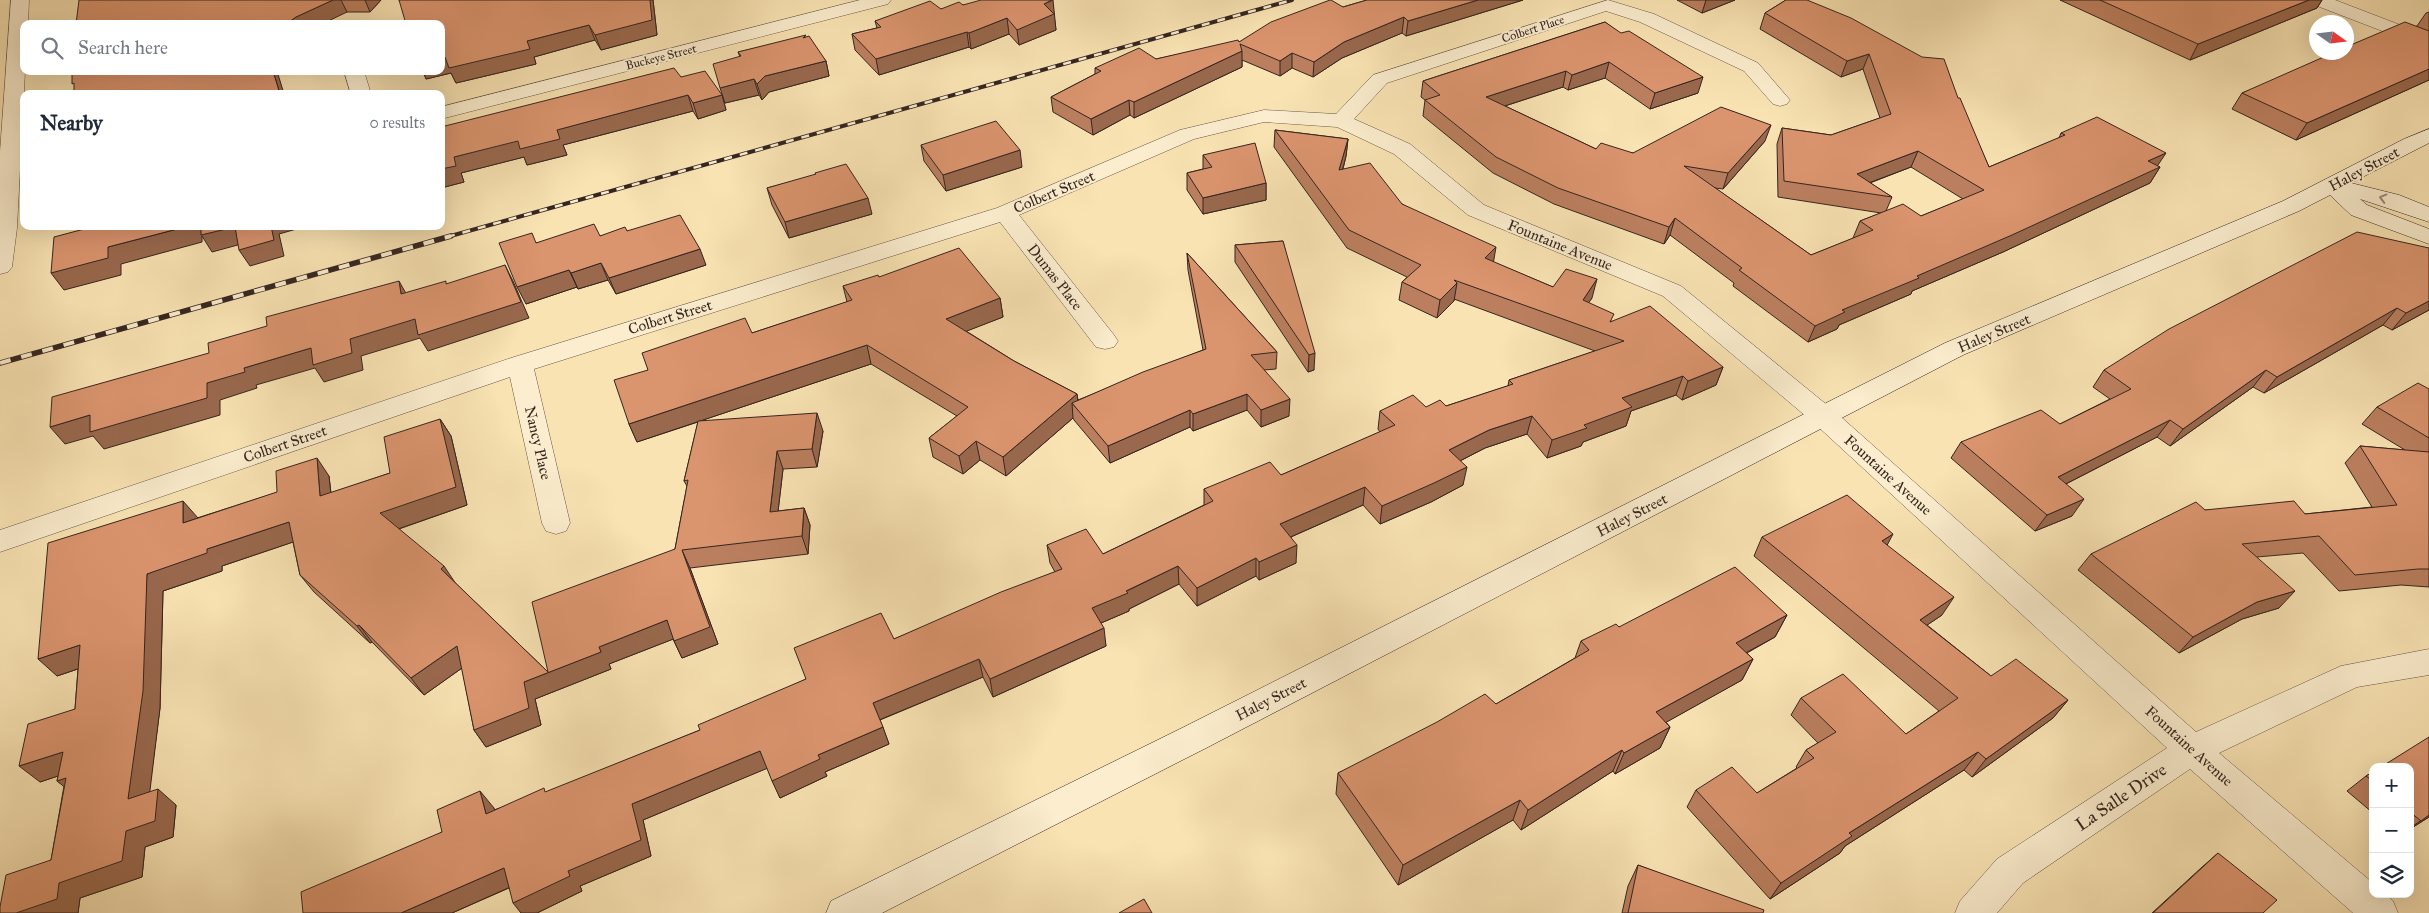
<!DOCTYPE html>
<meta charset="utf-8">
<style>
body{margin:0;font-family:"IM FELL Great Primer",serif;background:#f6f6f7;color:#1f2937}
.controls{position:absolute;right:15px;bottom:15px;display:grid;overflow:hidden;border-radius:10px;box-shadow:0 5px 20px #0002}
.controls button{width:45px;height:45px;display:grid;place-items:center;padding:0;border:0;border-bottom:1px solid #e0e1e3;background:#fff;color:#1f2937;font:25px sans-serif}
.compass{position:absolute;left:2309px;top:15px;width:45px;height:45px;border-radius:50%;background:#fff;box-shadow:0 5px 20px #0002;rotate:104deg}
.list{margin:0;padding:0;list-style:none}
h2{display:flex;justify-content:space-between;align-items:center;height:65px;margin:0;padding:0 20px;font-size:21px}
h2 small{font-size:16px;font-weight:400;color:#747a83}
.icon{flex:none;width:28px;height:28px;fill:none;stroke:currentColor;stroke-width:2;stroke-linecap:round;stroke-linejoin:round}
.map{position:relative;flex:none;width:2429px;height:913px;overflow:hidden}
.search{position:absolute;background:#fff;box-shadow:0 5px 20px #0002;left:20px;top:20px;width:425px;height:55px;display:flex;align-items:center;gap:12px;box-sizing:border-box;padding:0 18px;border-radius:10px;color:#747a83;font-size:19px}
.panel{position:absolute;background:#fff;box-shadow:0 5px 20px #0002;left:20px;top:90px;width:425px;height:140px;border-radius:10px}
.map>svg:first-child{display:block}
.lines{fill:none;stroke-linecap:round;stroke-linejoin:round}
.street-casing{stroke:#665445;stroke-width:1}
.secondary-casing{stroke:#352520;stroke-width:1}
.street{fill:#fbedce;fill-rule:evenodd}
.secondary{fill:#fbedce;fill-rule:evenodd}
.rail-far1-casing{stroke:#352520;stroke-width:4}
.rail-casing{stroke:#352520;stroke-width:5.5}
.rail-far1{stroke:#fbedce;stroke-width:2.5;stroke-dasharray:8;stroke-linecap:butt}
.rail{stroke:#fbedce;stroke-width:4;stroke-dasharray:11;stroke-linecap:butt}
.wall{fill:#bb7f5f;stroke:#352520;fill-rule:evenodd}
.shaded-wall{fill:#99684d;stroke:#352520}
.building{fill:#da946e;stroke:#352520}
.oneway{stroke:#988977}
.labels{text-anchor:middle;stroke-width:4;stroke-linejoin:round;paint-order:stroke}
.far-street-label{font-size:12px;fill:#352520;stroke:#fbedce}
.street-label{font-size:15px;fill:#352520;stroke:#fbedce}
.near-street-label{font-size:18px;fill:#352520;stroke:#fbedce}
</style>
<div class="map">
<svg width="2429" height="913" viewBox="0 0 2429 913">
<rect width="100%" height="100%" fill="#f9e3b3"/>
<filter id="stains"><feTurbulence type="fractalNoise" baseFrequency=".004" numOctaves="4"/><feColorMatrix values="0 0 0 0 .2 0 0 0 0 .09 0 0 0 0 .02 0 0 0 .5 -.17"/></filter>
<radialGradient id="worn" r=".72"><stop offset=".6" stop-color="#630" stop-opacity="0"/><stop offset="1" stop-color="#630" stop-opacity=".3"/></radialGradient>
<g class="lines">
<defs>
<path id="street" d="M11 0H29L28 24H24L25 71 17 228 12 267 8 272 0 274V152Z
M860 0H891L888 4 441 119V107Z
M1608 0 1654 14 1758 63 1790 100 1787 104 1780 106 1773 104 1744 71 1640 22 1606 11 1387 83 1354 119 1410 144 1484 205 1681 286 1832 409 2196 732 2341 666 2429 649V675L2357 687 2219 753 2373 883V894H2386L2393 901 2398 913H2353L2190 769 2023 883 1997 913H1955L1960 901 1997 859 2167 748 1814 423 1663 296 1468 215 1394 154 1337 127 1264 122 1194 139 1019 215 1114 335 1118 341 1114 347 1105 349 1096 347 1000 222 534 369 570 523 566 531 556 534 546 531 542 523 510 377 0 552V530L511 358 997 208 1180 130 1264 110 1336 114 1373 75Z
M2309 0H2335L2429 36V49L2312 4Z
M344 71H364L371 94H351Z"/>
<path id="secondary" d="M2429 129V143L2351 183 2399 195 2429 207V222L2360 199 2367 205 2429 229V244L2351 215 2330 195 2299 211 1963 355 1208 747 882 913H826L831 901 1184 727 1945 343 2283 201 2404 139Z"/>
</defs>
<use href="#street" class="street-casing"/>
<use href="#secondary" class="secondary-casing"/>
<use href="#street" class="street"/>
<use href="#secondary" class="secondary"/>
<defs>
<path id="rail-far1" d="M447 237 1292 0"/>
<path id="rail" d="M0 363 451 236"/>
</defs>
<use href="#rail-far1" class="rail-far1-casing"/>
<use href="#rail" class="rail-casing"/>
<use href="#rail-far1" class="rail-far1"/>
<use href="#rail" class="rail"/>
</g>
<path class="wall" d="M79 0H381L370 12H347Z
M399 0H653L657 35 601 50 595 40 534 57 536 64 456 83 451 73 426 79 423 71H441Z
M1052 0 1056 30 1019 45 1009 34 971 49 969 47 879 75 855 50 852 34 877 28 875 21 963 5Z
M1367 0H1523L1406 36 1402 33 1342 58 1313 77 1292 68 1280 76 1242 60V67L1134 118 1130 115 1093 135 1053 112 1051 97 1095 74V68L1156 59 1239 42 1343 7Z
M1677 0H1735L1702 13Z
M1786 0 1958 98 1989 167 2059 138 2061 133 2160 167 2150 183 2003 252 1912 291 1911 294 1839 325 1837 329 1808 342 1733 286 1734 283 1670 235 1664 244 1554 204 1493 173 1423 116 1425 100 1421 97 1423 81 1605 22 1698 93 1650 109 1605 78 1568 90 1563 87 1505 106 1596 149 1633 153 1765 141 1723 189 1715 188 1811 255 1854 238H1853L1860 221 1881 213 1778 197 1777 144 1782 128 1831 135 1880 118 1863 69 1841 77 1760 29 1765 13ZM1911 167 1963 199 1921 216 1886 211 1892 197 1870 183Z
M2060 0H2322L2317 8 2190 60Z
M2429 12V80L2296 140 2232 109 2242 93 2417 26 2426 13Z
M806 37 826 61 829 76 769 92 762 100 759 95 725 103 740 57 738 52Z
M681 77 722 95 726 110 698 119 693 111 563 145 567 155 527 165 524 157 461 173 464 182 441 188V139Z
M1275 130 1348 139 1346 156 1343 169 1402 204 1493 262 1553 287 1592 298 1588 303 1611 321 1723 367 1716 385 1682 400 1676 395 1631 411 1626 426 1583 442 1581 446 1547 458 1527 434 1485 448 1460 461 1463 485 1431 502 1380 524 1363 505 1291 537 1296 563 1259 580 1256 576 1197 606 1179 584 1129 609V611L1101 623 1106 646 993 697 983 677 880 720 889 744 825 772 827 776 780 798 767 768 643 820 651 856 580 886 582 891 537 913H521L509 888 452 913H303L442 832 494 808V810L547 792 700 730 806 679 894 639 1055 572 1050 563 1047 545 1103 554 1204 505V489L1281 475 1380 432 1378 429 1380 411 1446 406 1508 386 1509 380 1595 351 1454 299V301L1437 318 1399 300 1402 282 1407 277 1347 248 1274 147Z
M921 145 1022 167 946 191 924 161Z
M1203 155 1266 183V200L1203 214 1187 190V173L1203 169Z
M815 173 872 214 789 238 772 205 767 188 816 175Z
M627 231 706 265 616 294 608 280 578 289 577 287 526 304 536 243 600 236Z
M1283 241 1314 370 1308 372 1235 262V245Z
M2429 248V310L2392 330 2383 325 2264 393 2253 387 2170 446 2157 437 2066 484 2072 516 2035 531 1951 458 1961 442 2060 424 2110 399 2093 387 2104 370Z
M1187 253 1277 352 1276 369 1264 370 1289 416 1261 427 1247 410 1193 431 1190 427 1110 463 1074 420 1073 418 1006 476 980 460 963 474 933 457 929 438 957 416 871 364 700 421 823 431 817 467 783 469 778 511 804 508 810 525 808 554 690 568 718 644 682 658 673 639 609 664 611 669 535 699 541 725 486 747 474 730 462 668 424 695 372 642 370 643 314 592 300 575 293 542 222 566V571L163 591 160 708 149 792 176 805 173 837 145 847 142 877 80 898 78 913H0L51 860 64 786 57 781 58 776 40 782 75 709 78 669 57 676 197 518 329 476 331 493 390 473 440 419 451 436 467 505 399 529 548 672 675 549 687 486 684 481 698 422 637 442 629 424 648 370 752 333 847 302 843 286 879 277 1000 298 1003 317 966 331 1014 361 1077 394 1078 400 1203 350 1188 270Z
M2429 389V587L2401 585 2339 591 2303 553 2257 557 2279 608 2242 619 2179 653 2078 570 2091 554 2205 510 2305 514 2372 507 2345 463 2360 446 2405 450 2362 424 2377 407Z
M1762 537 1887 545 1942 615 1927 625 1991 676 2068 700 2053 718 1972 777 1964 770 1845 846 1840 853 1770 899 1687 807 1696 790 1757 793 1797 768 1796 767 1806 750 1818 743 1791 715 1801 698 1906 734 1939 711 1754 556Z
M1787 615 1775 637 1747 653 1753 659 1742 680 1666 722 1670 727 1660 748 1615 774 1613 771 1521 830 1513 820 1398 885 1336 794 1338 773 1496 704 1575 658 1581 641 1619 627Z
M2429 737V817L2410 829V767Z
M2373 772V813L2347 791 2366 776Z
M2218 853 2263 913H2152L2201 868Z
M1638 865 1763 913H1622L1628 886Z"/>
<path class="shaded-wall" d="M333 0H341L347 12 322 24H286L296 17Z
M365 0H381L370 12Z
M650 0H653L657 35 601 50 595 35Z
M1053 0 1056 30 1019 45 1017 30 1044 4Z
M1478 0H1523L1406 36 1408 21Z
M1706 0H1735L1702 13Z
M2309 0H2322L2317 8 2190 60 2198 44Z
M1404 17 1402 33 1342 58 1313 77 1314 62 1344 42Z
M1007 18 1009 34 971 49 969 33Z
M589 25 595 40 534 57 536 64 456 83 451 73 426 79 423 71H441V58L527 41Z
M967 32 969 47 879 75 876 59Z
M1242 51V67L1134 118V102Z
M1292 53V68L1280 76V61Z
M1869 54 1863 69 1841 77 1847 61Z
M826 61 829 76 769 92 762 100 757 84 765 76Z
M1609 62 1605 78 1568 90 1572 75Z
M2429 69V80L2296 140 2307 123Z
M273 71H277L284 94H280Z
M1566 71 1563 87 1483 113 1486 97Z
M1703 77 1698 93 1650 109 1655 93Z
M754 79 759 95 725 103 720 88Z
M688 95 693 111 563 145 567 155 527 165 524 157 461 173 464 182 441 188V169L454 157Z
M722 95 726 110 698 119 693 103Z
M1129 100 1130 115 1093 135 1091 119Z
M1771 125 1765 141 1723 189 1728 173Z
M1348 139 1346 156 1338 188 1339 170Z
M1020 150 1022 167 946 191 943 175Z
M1918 151 1911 167 1850 190 1857 174Z
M2166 153 2156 168 2160 167 2150 183 2003 252 1912 291 1911 294 1839 325 1837 329 1808 342 1815 326 1842 310 1917 276 2148 161Z
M1266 183V200L1203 214V198Z
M868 198 872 214 789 238 785 222Z
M1675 218 1670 235 1664 244 1669 227Z
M189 226 235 227 245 243 212 252 202 236V242L121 264V275L64 290 51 273 108 247Z
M271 226H300V228L279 234 284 256 250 266 239 250Z
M1496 247 1493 265 1485 258Z
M700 249 706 265 616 294 609 278Z
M601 263 608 280 578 289 571 273Z
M505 265 513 281 529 318 428 351 420 338 361 356 363 370 324 382 315 368 256 385 257 388 220 400V415L104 449 93 436 65 444 50 427 90 415 207 383 244 368 311 348 350 339Z
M569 270 577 287 526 304 517 287Z
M1597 279 1592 298 1578 318 1583 300Z
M399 281 408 297 401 294Z
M1457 283 1454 301 1437 318 1440 300Z
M1000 298 1003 317 949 338 946 319Z
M2429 301V310L2392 330 2406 313Z
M2397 308 2383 325 2264 393 2277 377Z
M867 345 871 364 637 442 629 424Z
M1315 353 1314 370 1308 372 1309 355Z
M1723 367 1716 385 1682 400 1688 381Z
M2266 370 2253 387 2170 446 2183 429Z
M1683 376 1676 395 1631 411 1626 426 1583 442 1581 446 1547 458 1552 440 1584 425 1622 398Z
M1077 394 1079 411 1072 403 1073 418 1006 476 1003 457Z
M1247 394V410L1193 431V414Z
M1290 399 1289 416 1261 427V410Z
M1190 410V427L1110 463 1108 446Z
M817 413 823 431 817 467 812 449Z
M1532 416 1527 434 1485 448 1446 468 1449 450 1489 430Z
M440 419 451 436 467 505 392 531 380 513Z
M2170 420 2157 437 2046 494 2058 477Z
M976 441 980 460 963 474 959 456Z
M777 451 783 469 776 529 770 512Z
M317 458 329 476 333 514 320 496Z
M1467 467 1463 485 1431 502 1380 524 1382 506Z
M1365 487 1363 505 1279 542 1280 524Z
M2084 499 2072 516 2035 531 2047 515Z
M183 501 198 518 183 523Z
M804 508 810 525 808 554 802 536Z
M289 522 302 539 222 566V571L163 591 160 708 147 815 128 799 147 574 207 549Z
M1893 534 1883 553 1882 541Z
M1297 545 1296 563 1259 580V562Z
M682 550 690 568 718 644 682 658 674 641Z
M1256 558V576L1197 606V588Z
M444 566 456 584 441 569Z
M1178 566 1179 584 1129 609V611L1094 626 1092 608Z
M2295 591 2279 608 2242 619 2179 653 2193 637 2257 602Z
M1954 597 1942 615 1908 638 1920 620Z
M1787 615 1775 637 1725 664 1736 643Z
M667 620 676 638 609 664 611 669 535 699 541 725 486 747 474 730 524 682 601 652 599 647Z
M359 625 372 642 370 643 357 626Z
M1104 628 1106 646 993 697 990 679Z
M80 645 98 662 57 676 38 659Z
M457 646 469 663 424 695 411 678Z
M979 659 983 677 879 720 873 703Z
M1753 659 1742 680 1647 733 1656 712Z
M2068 700 2053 718 1972 777 1986 759Z
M883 727 889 744 825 772 827 776 780 798 772 781 818 755Z
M1670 727 1660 748 1615 774 1624 753Z
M1622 750 1613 771 1521 830 1528 810Z
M760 751 768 768 643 820 651 856 580 886 582 891 537 913H521L513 903 568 871 632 804Z
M63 752 82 768 40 782 19 766Z
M1978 752 1964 770 1845 846 1840 853 1770 899 1781 883 1849 833Z
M66 778 77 797 57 781Z
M158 789 176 805 173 837 145 847 142 877 80 898 78 913H16L59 883 126 831Z
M480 791 494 808 500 830 486 814Z
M1520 800 1513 820 1398 885 1403 865Z
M2429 815V817L2410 829V828Z
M504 868 517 884 452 913H401Z"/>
<path class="building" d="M79 0H333L296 17 286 24H76Z
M399 0H650L652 20 595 35 589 25 527 41 530 49 449 68 445 57 441 58V24H406Z
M981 0H1052L1044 4 1054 14 1017 30 1007 18 969 33 967 32 876 59 852 34 881 27 875 21 930 1 941 9 959 2 963 5Z
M1330 0H1331L1343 7 1367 0H1478L1408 21 1404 17 1344 42 1314 62 1292 53 1280 61 1240 44 1242 51 1134 102 1129 100 1091 119 1051 97 1101 71 1095 68 1139 48 1156 59 1238 40 1239 42 1271 22Z
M1786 0H1807L1851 18 1922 57 1944 59 1958 98H1960L1989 167 2065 135 2061 133 2097 117 2166 153 2148 161 2160 167 2012 235 1917 276 1919 278 1842 310 1845 312 1815 326 1739 270 1742 268 1675 218 1669 227 1558 188 1496 157 1425 100 1440 95 1423 81 1605 22 1621 33 1629 31 1703 77 1655 93 1609 62 1572 75 1566 71 1486 97 1596 149 1601 143 1633 153 1721 107 1771 125 1728 173 1684 166 1811 255 1873 230 1860 221 1903 204 1921 216 1984 190 1918 151 1857 174 1892 197 1784 181 1782 128 1831 135 1891 114 1869 54 1847 61 1765 13Z
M2100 0H2309L2198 44Z
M2405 22 2429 31V69L2307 123 2242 93 2335 52H2346V47Z
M806 35 803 38 809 36 826 61 765 76 757 84 754 79 720 88 713 64 741 56 738 52Z
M674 68 681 77 705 71 722 95 693 103 688 95 557 130 560 139 520 149 518 141 454 157 456 166 441 169V127Z
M72 71H273L280 94H74V83L72 84Z
M996 121 1020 150 943 175 921 145Z
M1275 130 1348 139 1339 170 1370 163 1402 204 1496 247 1485 258 1553 287 1566 269 1597 279 1583 300 1614 314 1610 322 1650 306 1723 367 1688 381 1683 376 1622 398 1632 407 1584 425 1587 428 1552 440 1532 416 1489 430 1449 450 1467 467 1434 483 1382 506 1365 487 1280 524 1297 545 1259 562 1256 558 1197 588 1178 566 1126 591 1128 593 1092 608 1104 628 990 679 979 659 873 703 883 727 818 755 820 759 772 781 760 751 632 804 641 840 568 871 570 876 513 903 504 868 401 913H303L301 892 442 832 437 810 480 791 486 814 544 788 545 792 700 730 698 725 806 679 794 648 881 613 894 639 1001 592 1062 569 1047 545 1086 529 1103 554 1213 501 1204 489 1270 462 1281 475 1395 425 1380 411 1413 395 1426 407 1440 400 1446 406 1513 384 1509 380 1624 341 1454 280 1457 283 1440 300 1402 282 1421 265 1349 230Z
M1255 143 1266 183 1203 198 1187 173 1212 167 1203 155Z
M846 164 868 198 785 222 767 188 816 174 815 173Z
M680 215 700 249 609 278 601 263 571 273 569 270 517 287 499 243 532 233 536 243 594 224 600 236 625 227 627 231Z
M88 226H189L108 247V258L51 273 54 237 88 228Z
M201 226H271L274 240 239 250 235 227 201 235Z
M2357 232 2429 248V301L2406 313 2397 308 2277 377 2266 370 2183 429 2170 420 2058 477 2084 499 2047 515 1961 442 2041 410 2060 424 2131 389 2104 370 2169 329Z
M1283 241 1315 353 1309 355 1235 245Z
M959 248 1000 298 946 319 1014 361 1077 394 1003 457 976 441 959 456 929 438 968 407 867 345 629 424 614 380 648 370 642 353 745 318 752 333 852 300 843 286 878 275 879 277Z
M1187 253 1277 352 1251 355 1290 399 1261 410 1247 394 1193 414 1190 410 1108 446 1072 403 1143 372 1206 349Z
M505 265 521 302 418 335 415 319 350 339 352 353 313 365 311 348 244 368 245 372 207 383V398L90 432V415L50 427 52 397 209 353 208 343 267 326 266 317 399 281 401 294 446 281V284Z
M2418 383 2429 389V438L2377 407Z
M817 413 812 449 777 451 770 512 804 508 802 536 682 550 710 627 674 641 667 620 599 647 601 652 524 682 529 708 474 730 457 646 411 678 359 625 357 626 300 575 289 522 207 549V553L147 574 143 691 128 799 158 789 155 821 126 831 122 861 59 883 57 899 16 913H0V907L6 875 51 860 66 778 57 781 63 752 19 766 28 724 75 709 80 645 38 659 48 543 183 501V523L277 492 276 471 317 458 320 496 390 473 384 437 440 419 456 487 380 513 444 566 441 569 548 672 532 602 675 549 688 480 684 481 698 421Z
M2360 446 2429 452V569H2418L2355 575 2319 536 2242 544 2295 591 2257 602 2193 637 2091 554 2196 502 2205 510 2294 501 2305 514 2397 505Z
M1847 495 1893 534 1882 541 1954 597 1920 620 1991 676 2016 659 2068 700 1986 759 1978 752 1849 833 1852 836 1781 883 1696 790 1732 767 1757 793 1814 758 1806 750 1836 732 1801 698 1843 674 1906 734 1958 698 1762 537Z
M1735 567 1787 615 1736 643 1753 659 1656 712 1670 727 1624 753 1622 750 1528 810 1520 800 1403 865 1338 773 1437 722 1485 694 1496 704 1589 650 1581 641 1616 624 1619 627Z
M2429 737V815L2421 821 2410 812V767H2381Z
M2373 772V781L2366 776Z
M2218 853 2277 900 2263 913H2153Z
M1638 865 1764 910 1763 913H1628Z
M1144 899 1152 913H1119Z"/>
<defs><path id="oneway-chevron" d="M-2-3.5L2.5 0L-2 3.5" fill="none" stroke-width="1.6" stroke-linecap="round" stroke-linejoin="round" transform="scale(1.25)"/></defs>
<use class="oneway" href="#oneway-chevron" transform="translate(2383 198) rotate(-165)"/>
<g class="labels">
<g class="far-street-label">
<text transform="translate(1533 29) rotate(-18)" y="4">Colbert Place</text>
<text transform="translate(661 57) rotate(-14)" y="4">Buckeye Street</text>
</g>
<g class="street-label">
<text transform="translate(2364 169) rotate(-28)" y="5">Haley Street</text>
<text transform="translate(1054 192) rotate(-23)" y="5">Colbert Street</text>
<text transform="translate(1560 245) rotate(22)" y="5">Fountaine Avenue</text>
<text transform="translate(1055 277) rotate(52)" y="5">Dumas Place</text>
<text transform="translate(670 317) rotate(-17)" y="5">Colbert Street</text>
<text transform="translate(1994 333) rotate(-23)" y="5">Haley Street</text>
<text transform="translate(538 443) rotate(77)" y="5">Nancy Place</text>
<text transform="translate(285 444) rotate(-19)" y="5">Colbert Street</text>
<text transform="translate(1888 475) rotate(42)" y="5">Fountaine Avenue</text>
<text transform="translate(1632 515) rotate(-27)" y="5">Haley Street</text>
<text transform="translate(1271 699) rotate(-27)" y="5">Haley Street</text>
<text transform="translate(2189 746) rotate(42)" y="5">Fountaine Avenue</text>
</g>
<g class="near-street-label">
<text transform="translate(2121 797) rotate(-34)" y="6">La Salle Drive</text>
</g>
</g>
<rect width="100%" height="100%" filter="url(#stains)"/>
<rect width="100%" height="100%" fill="url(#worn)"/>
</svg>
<div class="controls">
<button>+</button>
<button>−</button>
<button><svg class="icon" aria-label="layers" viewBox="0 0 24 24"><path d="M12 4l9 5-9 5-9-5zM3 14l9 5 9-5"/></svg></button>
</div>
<svg class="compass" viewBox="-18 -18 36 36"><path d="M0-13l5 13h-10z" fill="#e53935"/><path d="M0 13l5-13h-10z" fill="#747a83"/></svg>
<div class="search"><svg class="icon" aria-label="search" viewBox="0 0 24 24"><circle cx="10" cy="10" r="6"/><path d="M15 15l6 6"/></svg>Search here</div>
<section class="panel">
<h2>Nearby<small>0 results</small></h2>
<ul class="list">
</ul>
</section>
</div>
